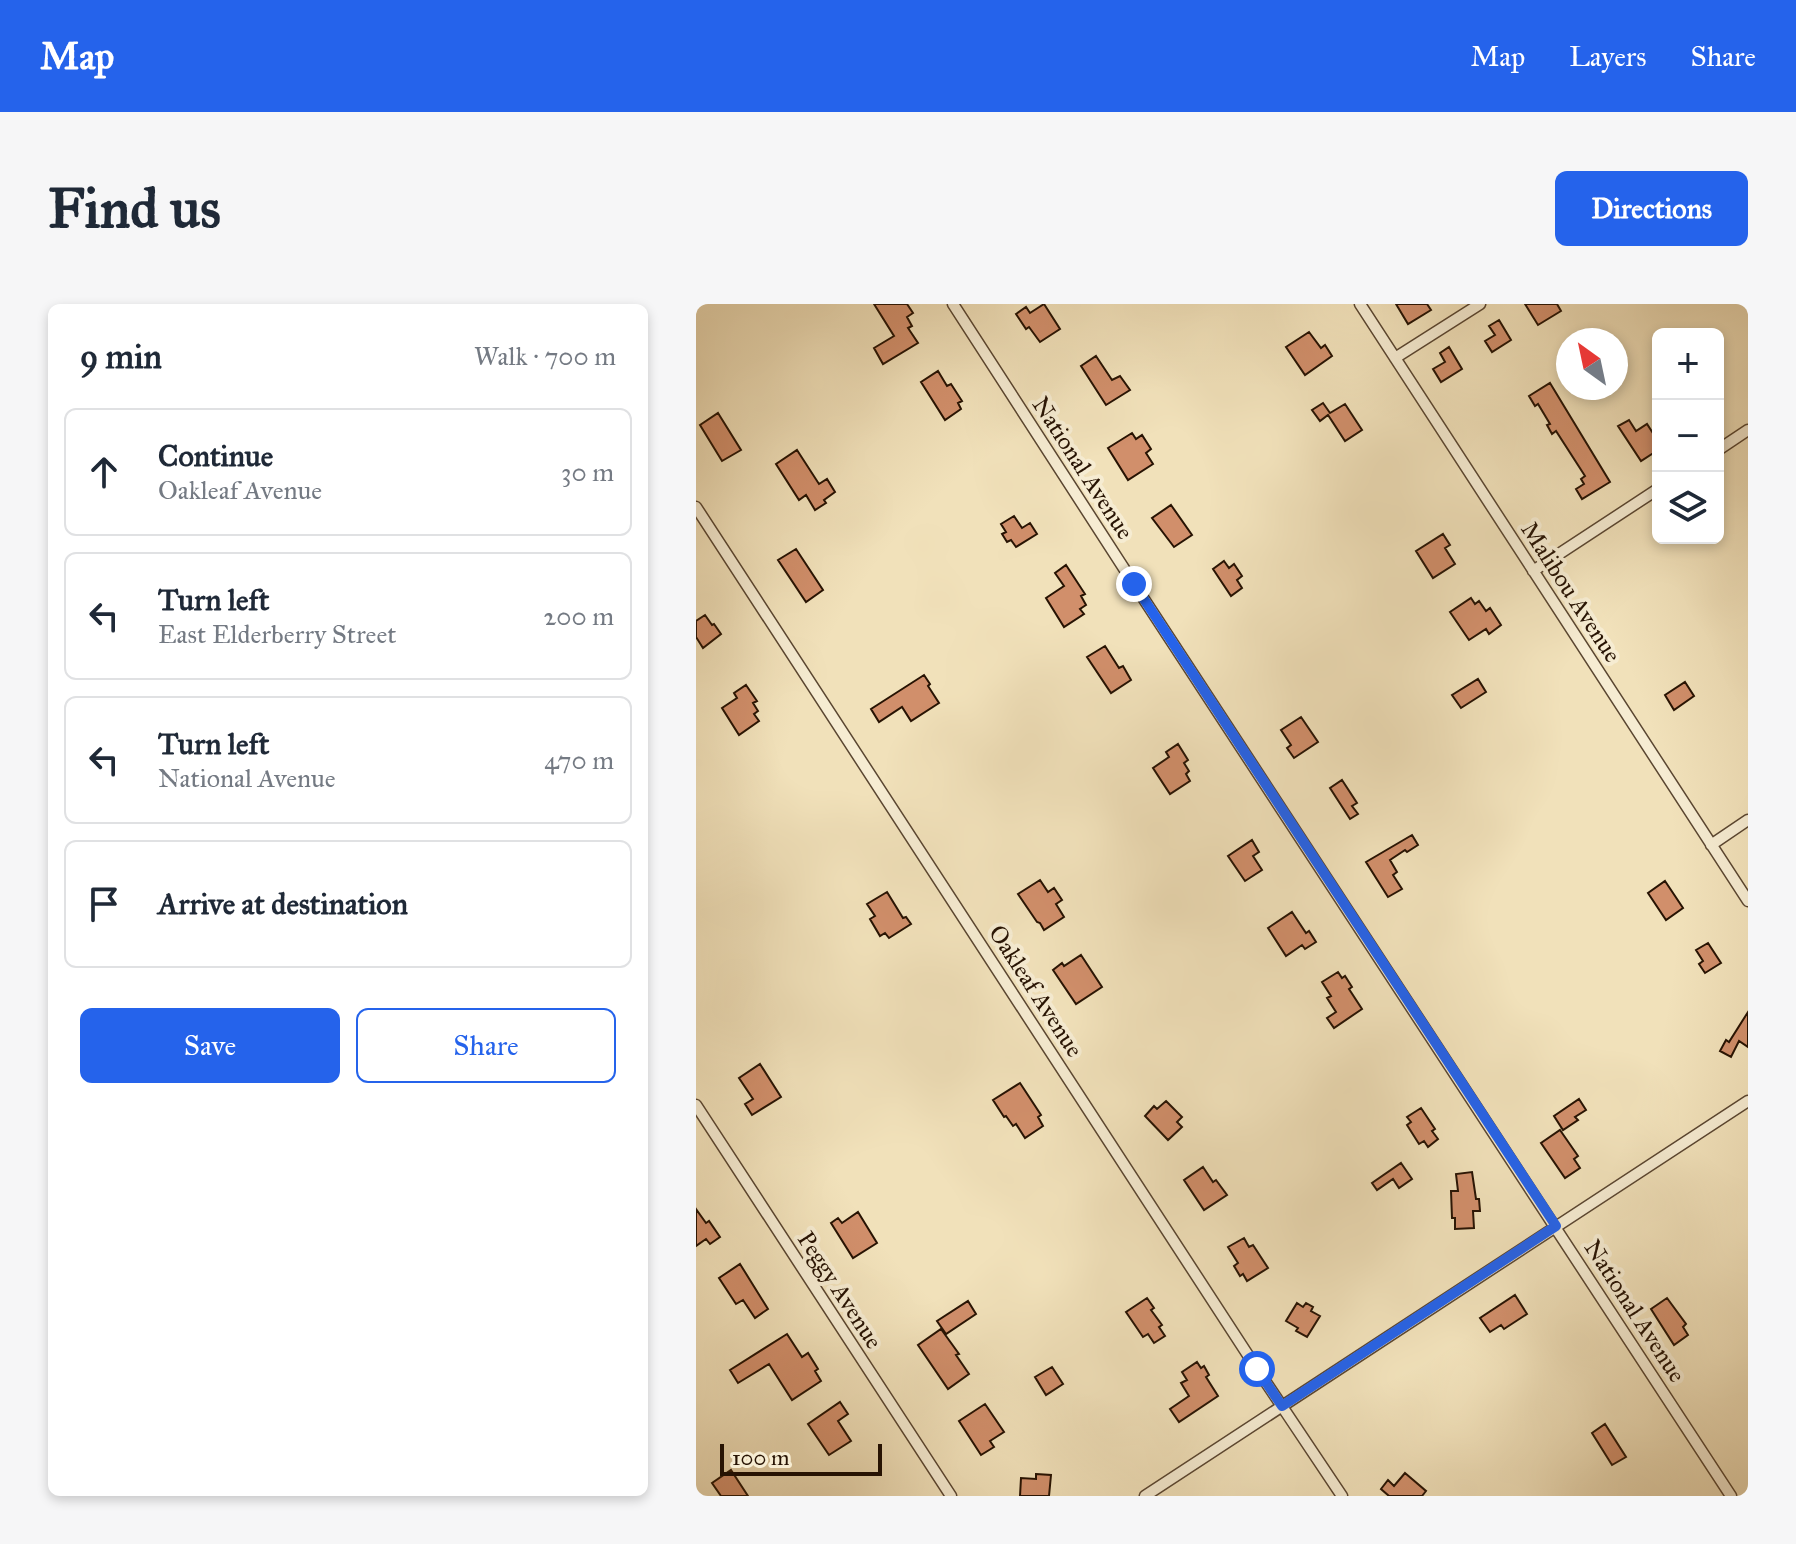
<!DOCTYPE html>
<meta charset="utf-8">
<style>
body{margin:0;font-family:"IM FELL Great Primer",serif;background:#f6f6f7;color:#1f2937}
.controls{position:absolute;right:24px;top:24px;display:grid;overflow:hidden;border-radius:12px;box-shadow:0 4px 12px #0003}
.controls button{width:72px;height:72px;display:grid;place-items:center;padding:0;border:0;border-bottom:2px solid #e0e1e3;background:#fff;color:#1f2937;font:40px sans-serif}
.compass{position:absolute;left:860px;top:24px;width:72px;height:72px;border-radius:50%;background:#fff;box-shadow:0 4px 12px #0003;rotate:327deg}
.scale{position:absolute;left:24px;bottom:20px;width:162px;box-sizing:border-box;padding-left:8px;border:4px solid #271303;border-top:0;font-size:22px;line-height:28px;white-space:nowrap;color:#271303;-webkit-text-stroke:6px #f6ecd2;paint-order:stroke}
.stop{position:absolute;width:24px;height:24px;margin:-18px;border:6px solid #2563eb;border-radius:50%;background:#fff}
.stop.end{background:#2563eb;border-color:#fff;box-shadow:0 2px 8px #0008}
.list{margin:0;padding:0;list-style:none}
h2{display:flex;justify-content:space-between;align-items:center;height:104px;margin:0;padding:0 32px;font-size:34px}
h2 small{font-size:26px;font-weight:400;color:#747a83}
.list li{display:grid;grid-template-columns:52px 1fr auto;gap:24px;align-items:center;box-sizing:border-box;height:128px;margin:0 16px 16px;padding:0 16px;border:2px solid #e0e1e3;border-radius:12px}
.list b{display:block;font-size:30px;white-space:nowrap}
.list p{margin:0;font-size:26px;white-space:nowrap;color:#747a83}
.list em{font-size:26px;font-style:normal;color:#747a83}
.actions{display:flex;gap:16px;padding:24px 32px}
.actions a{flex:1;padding:18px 0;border:2px solid #2563eb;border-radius:12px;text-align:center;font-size:28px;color:#2563eb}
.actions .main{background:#2563eb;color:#fff}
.icon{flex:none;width:44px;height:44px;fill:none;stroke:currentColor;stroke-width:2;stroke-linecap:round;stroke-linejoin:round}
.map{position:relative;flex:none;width:1052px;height:1192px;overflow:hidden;border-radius:12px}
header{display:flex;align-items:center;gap:48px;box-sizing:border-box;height:112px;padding:0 40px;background:#2563eb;color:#fff}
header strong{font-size:38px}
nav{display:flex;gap:44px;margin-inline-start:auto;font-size:28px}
.intro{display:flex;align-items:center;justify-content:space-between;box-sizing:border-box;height:192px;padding:0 48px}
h1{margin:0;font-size:56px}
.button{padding:20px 36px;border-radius:12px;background:#2563eb;color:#fff;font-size:28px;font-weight:700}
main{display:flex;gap:48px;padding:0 48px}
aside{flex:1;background:#fff;border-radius:12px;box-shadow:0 4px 12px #0003}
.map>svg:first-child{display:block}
.building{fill:#d18f6b;stroke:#271303;stroke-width:2}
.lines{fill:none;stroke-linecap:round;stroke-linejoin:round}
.street-casing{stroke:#5a4631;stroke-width:13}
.street{stroke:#f6ecd2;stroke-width:10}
.route{stroke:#2563eb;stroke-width:10}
.labels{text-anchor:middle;stroke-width:8;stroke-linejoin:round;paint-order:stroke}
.street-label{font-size:24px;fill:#271303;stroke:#f6ecd2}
</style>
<header>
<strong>Map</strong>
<nav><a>Map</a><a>Layers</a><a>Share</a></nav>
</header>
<div class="intro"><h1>Find us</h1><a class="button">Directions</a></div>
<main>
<aside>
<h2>9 min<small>Walk · 700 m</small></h2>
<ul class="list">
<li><svg class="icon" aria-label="ahead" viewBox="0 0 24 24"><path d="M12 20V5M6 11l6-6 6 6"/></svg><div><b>Continue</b><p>Oakleaf Avenue</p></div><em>30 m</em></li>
<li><svg class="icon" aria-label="left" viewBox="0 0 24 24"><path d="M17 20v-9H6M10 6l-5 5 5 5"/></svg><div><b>Turn left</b><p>East Elderberry Street</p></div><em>200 m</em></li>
<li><svg class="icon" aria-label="left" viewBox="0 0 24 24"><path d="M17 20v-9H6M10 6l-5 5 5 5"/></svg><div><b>Turn left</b><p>National Avenue</p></div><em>470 m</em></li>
<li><svg class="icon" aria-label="arrive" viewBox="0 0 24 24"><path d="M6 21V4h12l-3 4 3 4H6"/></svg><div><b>Arrive at destination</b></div></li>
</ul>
<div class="actions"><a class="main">Save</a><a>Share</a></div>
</aside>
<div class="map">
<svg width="1052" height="1192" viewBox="0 0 1052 1192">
<rect width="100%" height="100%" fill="#f1e1ba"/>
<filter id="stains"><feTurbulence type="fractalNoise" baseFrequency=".0025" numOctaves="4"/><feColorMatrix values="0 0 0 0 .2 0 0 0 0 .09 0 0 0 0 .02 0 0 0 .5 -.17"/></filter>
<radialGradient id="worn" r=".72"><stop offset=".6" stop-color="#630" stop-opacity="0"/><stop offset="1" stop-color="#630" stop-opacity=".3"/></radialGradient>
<path class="building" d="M178 0H211L217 9 211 13 216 22 212 24 222 39 187 60 178 44 198 32Z
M348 0 364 25 344 38 333 23 330 25 320 10 330 3 334 9Z
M700 0H731L735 6 712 20Z
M829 0H861L865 7 842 21Z
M803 16 815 36 796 48 789 37 799 31 793 22Z
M613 28 625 44 629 41 636 52 609 71 590 43Z
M753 43 766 65 745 78 737 65 749 58 744 49Z
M400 52 416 76 424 72 434 86 410 101 385 62Z
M242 67 251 82 255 80 266 97 262 99 265 105 249 116 225 78Z
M854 79 914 178 886 195 880 185 888 180 885 175 889 172 860 127 856 130 851 121 854 120 842 100 839 102 833 92Z
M627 99 634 109 649 100 666 126 649 137 632 111 624 117 616 106Z
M22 109 45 146 26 157 4 121Z
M933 116 940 127 951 120 962 137V146L945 157 922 122Z
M436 129 440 135 446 131 455 145 450 149 457 160 432 176 412 144Z
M101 146 123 180 131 175 139 188 128 196 130 199 119 206 110 191 103 196 80 160Z
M475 201 496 231 478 243 456 214Z
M318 212 326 224 334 219 341 230 320 243 315 236 311 238 306 230 310 228 305 220Z
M747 230 754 241 749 244 759 260 737 274 720 247Z
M100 245 127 286 110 298 82 256Z
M528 257 533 264 538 260 546 272 541 276 546 284 535 292 517 265Z
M370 261 389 290 385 292 390 301 384 305 388 310 368 323 350 294 368 282 359 269Z
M775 294 779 300 783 297 790 307 794 304 805 321 793 330 790 325 773 336 754 308Z
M9 311 16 321 18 320 25 330 7 344 0 333V317Z
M409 342 423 364 427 362 435 376 415 389 391 353Z
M228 371 234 380 232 382 243 399 215 417 206 403 183 418 175 405Z
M782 375 790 388 765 404 756 391Z
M989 378 998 392 978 406 969 391Z
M50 381 61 397 57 399 62 407 58 410 63 417 43 431 26 404 41 394 38 389Z
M605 413 622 438 598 454 591 444 595 441 585 426Z
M482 440 492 456 488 459 493 467 490 470 494 477 474 490 457 464 473 453 470 448Z
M646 476 661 499 656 502 662 510 654 515 634 484Z
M716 531 722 541 711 548 709 546 694 556 701 568 697 571 706 585 692 593 670 558Z
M556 536 563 548 557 552 566 566 549 577 532 552Z
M344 576 352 588 358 584 366 596 360 600 368 613 348 626 344 619 341 618 322 590Z
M969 577 987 604 970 616 952 589Z
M191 588 207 614 210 613 215 620 193 634 189 629 184 632 174 615 179 612 171 600Z
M596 608 610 629 613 627 620 638 609 645 606 641 590 652 572 624Z
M1012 639 1025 659 1009 669 1003 660 1007 657 1000 646Z
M385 651 406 683 380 700 357 666 366 659 368 662Z
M642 668 646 674 649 672 656 683 653 685 666 705 638 724 631 714 640 708 631 694 635 692 626 678Z
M1052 708V743L1043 737 1035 753 1024 747 1030 736 1033 738Z
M64 760 85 793 56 811 49 800 57 795 43 774Z
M324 779 345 811 342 813 347 822 329 834 320 820 317 822 310 812 308 813 297 796Z
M883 795 890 806 879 813 882 816 867 826 858 812Z
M470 797 486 813 481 818 486 823 472 836 449 812 458 802 461 805Z
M725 804 739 825 736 827 742 835 732 843 728 837 723 840 711 821 715 818 711 813Z
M864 826 882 852 878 855 884 864 869 874 845 839Z
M705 859 716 875 703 884 697 875 681 886 676 879Z
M507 863 517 878 520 876 531 891 508 906 488 876Z
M776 868 780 895H783L784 907H777L778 924 759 925V914H756L755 887H762L760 870Z
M0 905 10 919 13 917 24 933 14 940 10 935 0 942Z
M162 908 181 939 157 954 135 919 142 914 146 919Z
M548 934 553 943 557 941 572 964 551 977 547 970 544 972 538 962 542 959 532 943Z
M44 960 72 1005 59 1014 47 996 40 1000 23 974Z
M819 991 831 1010 808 1025 805 1021 794 1028 784 1014Z
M451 994 458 1004 455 1006 466 1021 463 1023 469 1032 458 1039 452 1030 447 1033 430 1008Z
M971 994 990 1020 987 1023 992 1031 978 1041 955 1005Z
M272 997 280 1010 250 1030 241 1017Z
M601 999 607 1003 610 999 617 1003 615 1007 624 1012 611 1033 600 1027 602 1024 590 1017Z
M245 1025 263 1050 260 1051 273 1070 252 1085 222 1041Z
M91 1030 106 1053 112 1049 122 1065 119 1067 125 1077 96 1096 73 1060 42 1079 34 1066Z
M501 1058 505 1064 508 1062 513 1071 510 1073 522 1092 483 1118 474 1105 493 1092 485 1079 491 1076 486 1068Z
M356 1063 367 1080 350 1091 339 1073Z
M144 1098 152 1110 142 1117 155 1137 133 1151 112 1120Z
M289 1100 308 1128 294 1137 298 1143 285 1151 263 1117Z
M909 1120 930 1153 916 1161 896 1129Z
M35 1166 52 1192H25L16 1179Z
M709 1169 730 1187 726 1192H693L685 1185 692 1176 698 1182Z
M340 1170 355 1171 353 1192H324L325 1174 340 1175Z"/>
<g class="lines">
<defs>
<path id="street" d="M257 0 438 280 1035 1192
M664 0 1052 597
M699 54 784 0
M1022 146 1052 126
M0 203 561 1065 646 1192
M837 267 962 185
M1015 541 1052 516
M0 801 255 1192
M449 1192 1052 797"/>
</defs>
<use href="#street" class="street-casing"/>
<use href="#street" class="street"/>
</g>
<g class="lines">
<path class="route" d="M438 280 860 922 586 1102 561 1065"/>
</g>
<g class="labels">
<g class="street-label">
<text transform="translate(387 164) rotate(57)" y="8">National Avenue</text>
<text transform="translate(875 288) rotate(57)" y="8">Malibou Avenue</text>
<text transform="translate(340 687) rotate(57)" y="8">Oakleaf Avenue</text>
<text transform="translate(144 986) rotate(57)" y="8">Peggy Avenue</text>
<text transform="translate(939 1007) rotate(57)" y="8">National Avenue</text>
</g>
</g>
<rect width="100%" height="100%" filter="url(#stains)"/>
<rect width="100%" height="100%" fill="url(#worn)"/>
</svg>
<div class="controls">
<button>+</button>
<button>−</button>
<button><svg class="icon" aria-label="layers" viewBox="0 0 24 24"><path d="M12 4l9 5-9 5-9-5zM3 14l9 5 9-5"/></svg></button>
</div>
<svg class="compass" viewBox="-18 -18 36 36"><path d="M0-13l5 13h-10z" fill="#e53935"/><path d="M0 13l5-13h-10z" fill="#747a83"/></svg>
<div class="scale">100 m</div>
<div class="stop" style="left:561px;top:1065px"></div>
<div class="stop end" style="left:438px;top:280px"></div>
</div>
</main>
